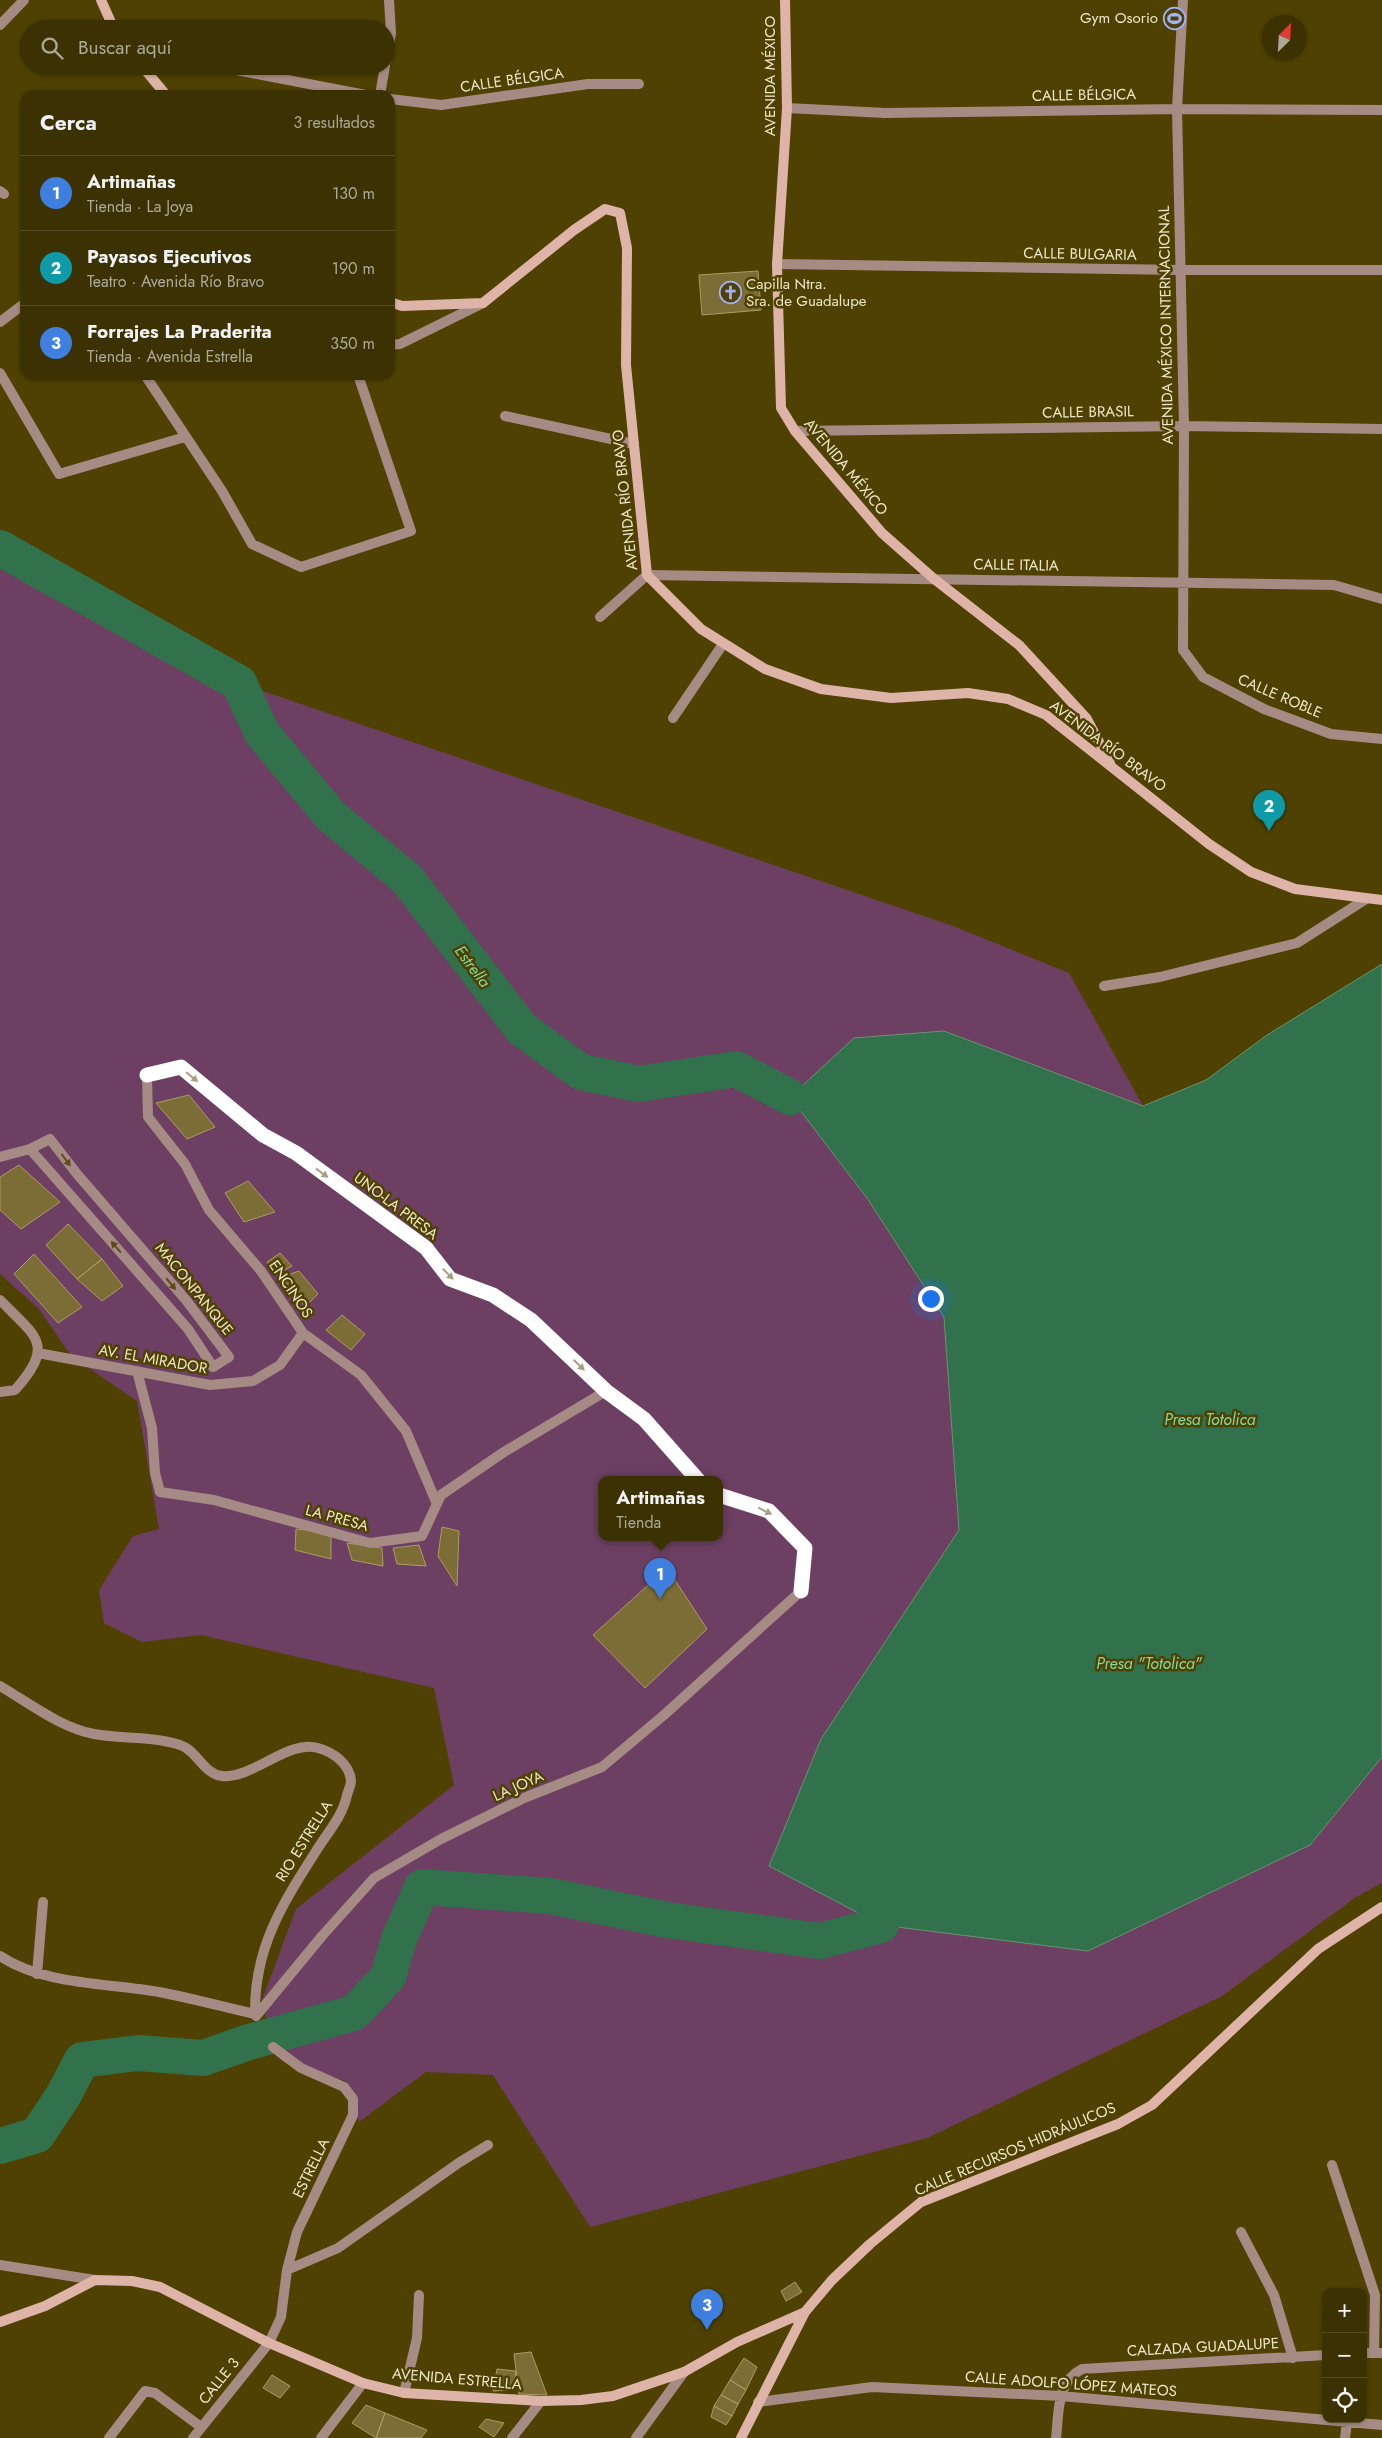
<!DOCTYPE html>
<html lang="es">
<meta charset="utf-8">
<style>
body{margin:0;font-family:Jost,sans-serif;background:#463d11;color:#f1f3f6}
.controls{position:absolute;right:15px;bottom:15px;display:grid;overflow:hidden;border-radius:10px;box-shadow:0 1px 4px #0004}
.controls button{width:45px;height:45px;display:grid;place-items:center;padding:0;border:0;border-bottom:1px solid #544c24;background:#3b3102;color:#f1f3f6;font:25px sans-serif}
.compass{position:absolute;left:1262px;top:15px;width:45px;height:45px;border-radius:50%;background:#3b3102;box-shadow:0 1px 4px #0004;rotate:24deg}
.you{position:absolute;left:930px;top:1298px;width:18px;height:18px;margin:-12px;border:4px solid #fff;border-radius:50%;background:#1a73e8;box-shadow:0 0 0 8px #1a73e833}
.badge{display:grid;place-items:center;width:32px;height:32px;border-radius:50%;background:#e69b98;color:#fff;font-size:16px;font-weight:700}
.pin{position:absolute;translate:-50% -41px;filter:drop-shadow(0 1px 2px #0008)}
.pin::after{content:'';position:absolute;top:26px;width:18px;height:15px;background:inherit;clip-path:polygon(0 0,100% 0,50% 100%)}
.popup{position:absolute;left:598px;top:1476px;width:125px;height:65px;box-sizing:border-box;display:grid;place-content:center;border-radius:10px;background:#3b3102;filter:drop-shadow(0 1px 4px #0005);font-size:16px;white-space:nowrap;color:#aca999}
.popup b{font-size:19px;color:#f1f3f6}
.popup::after{content:'';position:absolute;left:50%;top:100%;margin-left:-10px;border:10px solid transparent;border-top-color:#3b3102}
.list{margin:0;padding:0;list-style:none}
h2{display:flex;justify-content:space-between;align-items:center;height:65px;margin:0;padding:0 20px;font-size:21px}
h2 small{font-size:16px;font-weight:400;color:#aca999}
.list li{display:grid;grid-template-columns:32px 1fr auto;gap:15px;align-items:center;box-sizing:border-box;height:75px;padding:0 20px;border-top:1px solid #544c24}
.list b{display:block;font-size:19px;white-space:nowrap}
.list p{margin:0;font-size:16px;white-space:nowrap;color:#aca999}
.list em{font-size:16px;font-style:normal;color:#aca999}
.icon{flex:none;width:28px;height:28px;fill:none;stroke:currentColor;stroke-width:2;stroke-linecap:round;stroke-linejoin:round}
.map{position:relative;flex:none;width:1382px;height:2438px;overflow:hidden}
.search{position:absolute;background:#3b3102;box-shadow:0 1px 4px #0004;left:20px;top:20px;width:375px;height:55px;display:flex;align-items:center;gap:12px;box-sizing:border-box;padding:0 18px;border-radius:28px;color:#aca999;font-size:19px}
.panel{position:absolute;background:#3b3102;box-shadow:0 1px 4px #0004;left:20px;top:90px;width:375px;height:290px;border-radius:15px}
.map>svg:first-child{display:block}
.green{fill:#6d4063;fill-rule:evenodd}
.water{fill:#31714b;stroke:#699471}
.lines{fill:none;stroke-linecap:round;stroke-linejoin:round}
.river{stroke:#31714b;stroke-width:36}
.building{fill:#7c6d36;stroke:#ab9c64}
.street{stroke:#a68b84;stroke-width:10}
.secondary{stroke:#deb4a9;stroke-width:10}
.highway{stroke:#fff;stroke-width:15}
.oneway{fill:#a7a080}
.oneway2{fill:#5c4c16}
.labels{text-anchor:middle;stroke-width:5;stroke-linejoin:round;paint-order:stroke}
.poi-label{font-size:15px;fill:#ede6c9;stroke:#4f4102;text-anchor:end}
.street-label{font-size:15px;fill:#ede6c9;stroke:#4f4102}
.water-label{font-size:16px;font-style:italic;fill:#80dba2;stroke:#4f4102}
</style>
<div class="map">
<svg width="1382" height="2438" viewBox="0 0 1382 2438">
<rect width="100%" height="100%" fill="#4f4102"/>
<path class="green" d="M0 548 239 683 953 926 1069 973 1143 1106 944 1031 791 1096 867 1198 944 1317 959 1530 821 1739 1310 1845 1382 1757V1883L1356 1897 1222 1996 927 2138 590 2227 493 2075 426 2072 359 2122 346 2081 281 2061 261 2003 296 1909 454 1785 434 1688 201 1635 142 1642 104 1623 99 1590 133 1536 159 1529 137 1401 71 1356 39 1309 0 1274ZM601 1480H719V1538H601Z"/>
<path class="water" d="M1382 964V1757L1310 1845 1088 1951 881 1925 769 1866 821 1739 959 1530 944 1317 867 1198 790 1097 854 1038 944 1031 1143 1106 1206 1080 1267 1035Z"/>
<g class="lines">
<path class="river" d="M0 548 239 683 262 733 331 816 407 879 522 1029 581 1072 639 1084 736 1069 790 1097
M0 2146 37 2135 63 2096 82 2060 138 2053 203 2058 249 2042 354 2013 388 1977 399 1939 422 1887 550 1896 667 1920 820 1941 881 1925"/>
</g>
<path class="building" d="M758 271 761 310 702 315 699 275Z
M189 1095 215 1127 187 1139 156 1103Z
M19 1165 60 1202 21 1229 0 1210V1177Z
M248 1181 275 1212 244 1222 225 1193Z
M68 1224 102 1259 77 1279 46 1245Z
M280 1253 292 1266 276 1275 267 1262Z
M34 1254 82 1307 58 1323 14 1274Z
M102 1259 123 1286 102 1301 77 1279Z
M299 1271 318 1294 305 1307 282 1277Z
M342 1315 365 1334 351 1350 326 1330Z
M442 1527 459 1531 457 1586 438 1556Z
M296 1529 331 1532V1559L295 1550Z
M347 1543 382 1548 383 1566 352 1560Z
M419 1545 426 1566 397 1564 393 1548Z
M667 1568 707 1629 645 1688 593 1635Z
M795 2282 802 2292 786 2301 781 2291Z
M531 2352 547 2395 519 2394 514 2354Z
M744 2358 757 2367 746 2390 730 2380Z
M497 2369 516 2371 514 2390 493 2391Z
M272 2375 290 2386 280 2398 263 2388Z
M730 2380 746 2390 738 2404 721 2395Z
M721 2395 738 2404 732 2416 714 2406Z
M366 2405 385 2413 376 2438 352 2423Z
M714 2406 732 2416 726 2425 711 2417Z
M385 2413 427 2430 421 2438H376Z
M486 2419 504 2423 494 2437 479 2427Z"/>
<g class="lines">
<path class="street" d="M1183 0 1177 109 1184 426 1183 650 1203 677 1264 709 1331 734 1382 739
M0 25 24 0
M386 61 391 33 389 0
M215 66 366 95
M380 95 385 66
M390 99 441 105 588 84H639
M787 108 885 113 1177 109 1382 110
M0 191 4 194
M777 264 1181 270H1382
M0 322 25 303
M390 345 400 344 483 303
M0 373 59 474 185 437
M145 375 222 491 252 544 301 567 411 531 358 375
M505 416 634 444
M795 431 1184 426 1382 429
M600 617 647 575 1334 585 1382 599
M673 718 723 644
M1104 986 1160 977 1297 943 1366 899
M147 1075 148 1117 185 1164 209 1210 261 1271 303 1333 361 1375 406 1431 437 1504
M0 1157 30 1149 50 1139 77 1174 186 1300 229 1357 213 1367 188 1329 30 1149
M0 1300C36 1337 56 1344 15 1390L0 1392
M38 1353 210 1385 253 1381 280 1365 303 1333
M137 1371 152 1428 155 1473 160 1492 214 1500 370 1543 422 1536 441 1495 504 1452 606 1391
M0 1686C29 1703 61 1728 94 1734 122 1739 153 1736 180 1745 197 1750 203 1774 222 1776 253 1779 288 1739 318 1748 333 1752 350 1764 351 1781 351 1785 348 1791 347 1795 343 1815 329 1831 318 1848 283 1903 254 1947 255 2014
M0 1956C43 1985 108 1983 159 1992 191 1998 223 2007 255 2014
M37 1974 43 1902
M255 2014 256 2016 322 1936 374 1878 441 1839 524 1798 602 1767 664 1715 801 1591
M1332 2165 1375 2295 1374 2352
M1241 2232 1274 2295 1293 2358
M0 2265 95 2280
M287 2270 338 2248 460 2162 488 2145
M1363 2353H1382
M404 2393 417 2338 419 2295
M758 2402 872 2387 1061 2396 1382 2425
M109 2438 145 2391 155 2393 201 2427
M193 2438 269 2343 281 2317 287 2270 297 2232 353 2115V2099L344 2087 301 2068 273 2047
M321 2438 363 2383
M512 2438 541 2401
M636 2438 684 2372
M1056 2438C1059 2413 1056 2382 1082 2369L1326 2355
M1345 2438 1347 2422"/>
<path class="secondary" d="M101 0 114 29
M785 0 787 108 777 264 781 408 795 431 882 533 933 578 1019 645 1087 719 1110 763
M142 66 166 95
M390 302 402 306 483 303 574 230 605 209 620 213 627 248 626 365 647 575 701 629 765 669 821 689 891 698 968 693 1008 699 1046 715 1209 844 1251 872 1295 889 1382 900
M0 2322 45 2306 95 2280 132 2281 160 2287 269 2343 363 2383 404 2393 541 2401 581 2400 613 2396 684 2372 737 2342 805 2312
M741 2438 805 2312 832 2280 870 2244 921 2202 1118 2124 1152 2105 1318 1949 1382 1907"/>
<path class="highway" d="M147 1075 181 1067 263 1135 296 1153 426 1248 450 1279 493 1295 531 1320 606 1391 644 1419 698 1480
M719 1495 769 1511 805 1548 801 1591"/>
</g>
<defs><path id="oneway-solid" d="M-6-.8H1V-3.2L6.5 0L1 3.2V.8H-6Z" transform="scale(1.25)"/></defs>
<g class="oneway">
<use href="#oneway-solid" transform="translate(192 1077) rotate(39)"/>
<use href="#oneway-solid" transform="translate(322 1173) rotate(36)"/>
<use href="#oneway-solid" transform="translate(448 1274) rotate(46)"/>
<use href="#oneway-solid" transform="translate(579 1365) rotate(44)"/>
<use href="#oneway-solid" transform="translate(765 1511) rotate(26)"/>
</g>
<g class="oneway2">
<use href="#oneway-solid" transform="translate(66 1160) rotate(53)"/>
<use href="#oneway-solid" transform="translate(116 1247) rotate(-131)"/>
<use href="#oneway-solid" transform="translate(171 1284) rotate(50)"/>
</g>
<defs>
<symbol id="stadium-ring" viewBox="-11 -11 22 22"><circle r="9.5" fill="#4f4102" stroke="#a3b2fd" stroke-width="1.5"/><path d="M0-5a6.5 5 0 1 0 0 10a6.5 5 0 1 0 0-10ZM-3.5-1.8h7v3.6h-7Z" fill="#a3b2fd"/></symbol>
<symbol id="church-ring" viewBox="-11 -11 22 22"><circle r="9.5" fill="#4f4102" stroke="#a3b2fd" stroke-width="1.5"/><path d="M-1.2-6h2.4v3.5h3.3v2.4h-3.3V6h-2.4V-.1h-3.3v-2.4h3.3Z" fill="#a3b2fd"/></symbol>
</defs>
<g fill-rule="evenodd">
<use href="#stadium-ring" x="1162" y="6" width="25" height="25"/>
<use href="#church-ring" x="718" y="280" width="25" height="25"/>
</g>
<g class="labels">
<g class="poi-label">
<text x="1158" y="23">Gym Osorio</text>
<text x="746" y="289" text-anchor="start">Capilla Ntra.<tspan x="746" dy="17">Sra. de Guadalupe</tspan></text>
</g>
<g class="street-label">
<text transform="translate(770 76) rotate(-90)" y="5">AVENIDA MÉXICO</text>
<text transform="translate(512 80) rotate(-8)" y="5">CALLE BÉLGICA</text>
<text transform="translate(1084 95) rotate(-1)" y="5">CALLE BÉLGICA</text>
<text transform="translate(1080 254) rotate(1)" y="5">CALLE BULGARIA</text>
<text transform="translate(1166 325) rotate(-91)" y="5">AVENIDA MÉXICO INTERNACIONAL</text>
<text transform="translate(1088 412) rotate(-1)" y="5">CALLE BRASIL</text>
<text transform="translate(846 467) rotate(50)" y="5">AVENIDA MÉXICO</text>
<text transform="translate(625 500) rotate(-96)" y="5">AVENIDA RÍO BRAVO</text>
<text transform="translate(1016 565) rotate(1)" y="5">CALLE ITALIA</text>
<text transform="translate(1280 696) rotate(23)" y="5">CALLE ROBLE</text>
<text transform="translate(1108 746) rotate(37)" y="5">AVENIDA RÍO BRAVO</text>
<text transform="translate(396 1206) rotate(37)" y="5">UNO-LA PRESA</text>
<text transform="translate(194 1289) rotate(51)" y="5">MACONPANQUE</text>
<text transform="translate(291 1289) rotate(56)" y="5">ENCINOS</text>
<text transform="translate(153 1359) rotate(10)" y="5">AV. EL MIRADOR</text>
<text transform="translate(337 1518) rotate(15)" y="5">LA PRESA</text>
<text transform="translate(518 1786) rotate(-24)" y="5">LA JOYA</text>
<text transform="translate(304 1841) rotate(-58)" y="5">RIO ESTRELLA</text>
<text transform="translate(1015 2149) rotate(-23)" y="5">CALLE RECURSOS HIDRÁULICOS</text>
<text transform="translate(311 2168) rotate(-64)" y="5">ESTRELLA</text>
<text transform="translate(1203 2347) rotate(-3)" y="5">CALZADA GUADALUPE</text>
<text transform="translate(457 2379) rotate(5)" y="5">AVENIDA ESTRELLA</text>
<text transform="translate(219 2381) rotate(-51)" y="5">CALLE 3</text>
<text transform="translate(1071 2384) rotate(4)" y="5">CALLE ADOLFO LÓPEZ MATEOS</text>
</g>
<g class="water-label">
<text transform="translate(473 966) rotate(53)" y="6">Estrella</text>
<text x="1210" y="1425">Presa Totolica</text>
<text x="1149" y="1669">Presa "Totolica"</text>
</g>
</g>
</svg>
<div class="controls">
<button>+</button>
<button>−</button>
<button><svg class="icon" aria-label="locate" viewBox="0 0 24 24"><circle cx="12" cy="12" r="6"/><path d="M12 2v4M12 18v4M2 12h4M18 12h4"/></svg></button>
</div>
<svg class="compass" viewBox="-18 -18 36 36"><path d="M0-13l5 13h-10z" fill="#e53935"/><path d="M0 13l5-13h-10z" fill="#aca999"/></svg>
<div class="you"></div>
<div class="pin badge" style="left:660px;top:1599px;background:#3f7fe0">1</div>
<div class="popup"><b>Artimañas</b>Tienda</div>
<div class="pin badge" style="left:1269px;top:831px;background:#0f9aa8">2</div>
<div class="pin badge" style="left:707px;top:2330px;background:#3f7fe0">3</div>
<div class="search"><svg class="icon" aria-label="search" viewBox="0 0 24 24"><circle cx="10" cy="10" r="6"/><path d="M15 15l6 6"/></svg>Buscar aquí</div>
<section class="panel">
<h2>Cerca<small>3 resultados</small></h2>
<ul class="list">
<li><span class="badge" style="background:#3f7fe0">1</span><div><b>Artimañas</b><p>Tienda · La Joya</p></div><em>130 m</em></li>
<li><span class="badge" style="background:#0f9aa8">2</span><div><b>Payasos Ejecutivos</b><p>Teatro · Avenida Río Bravo</p></div><em>190 m</em></li>
<li><span class="badge" style="background:#3f7fe0">3</span><div><b>Forrajes La Praderita</b><p>Tienda · Avenida Estrella</p></div><em>350 m</em></li>
</ul>
</section>
</div>
